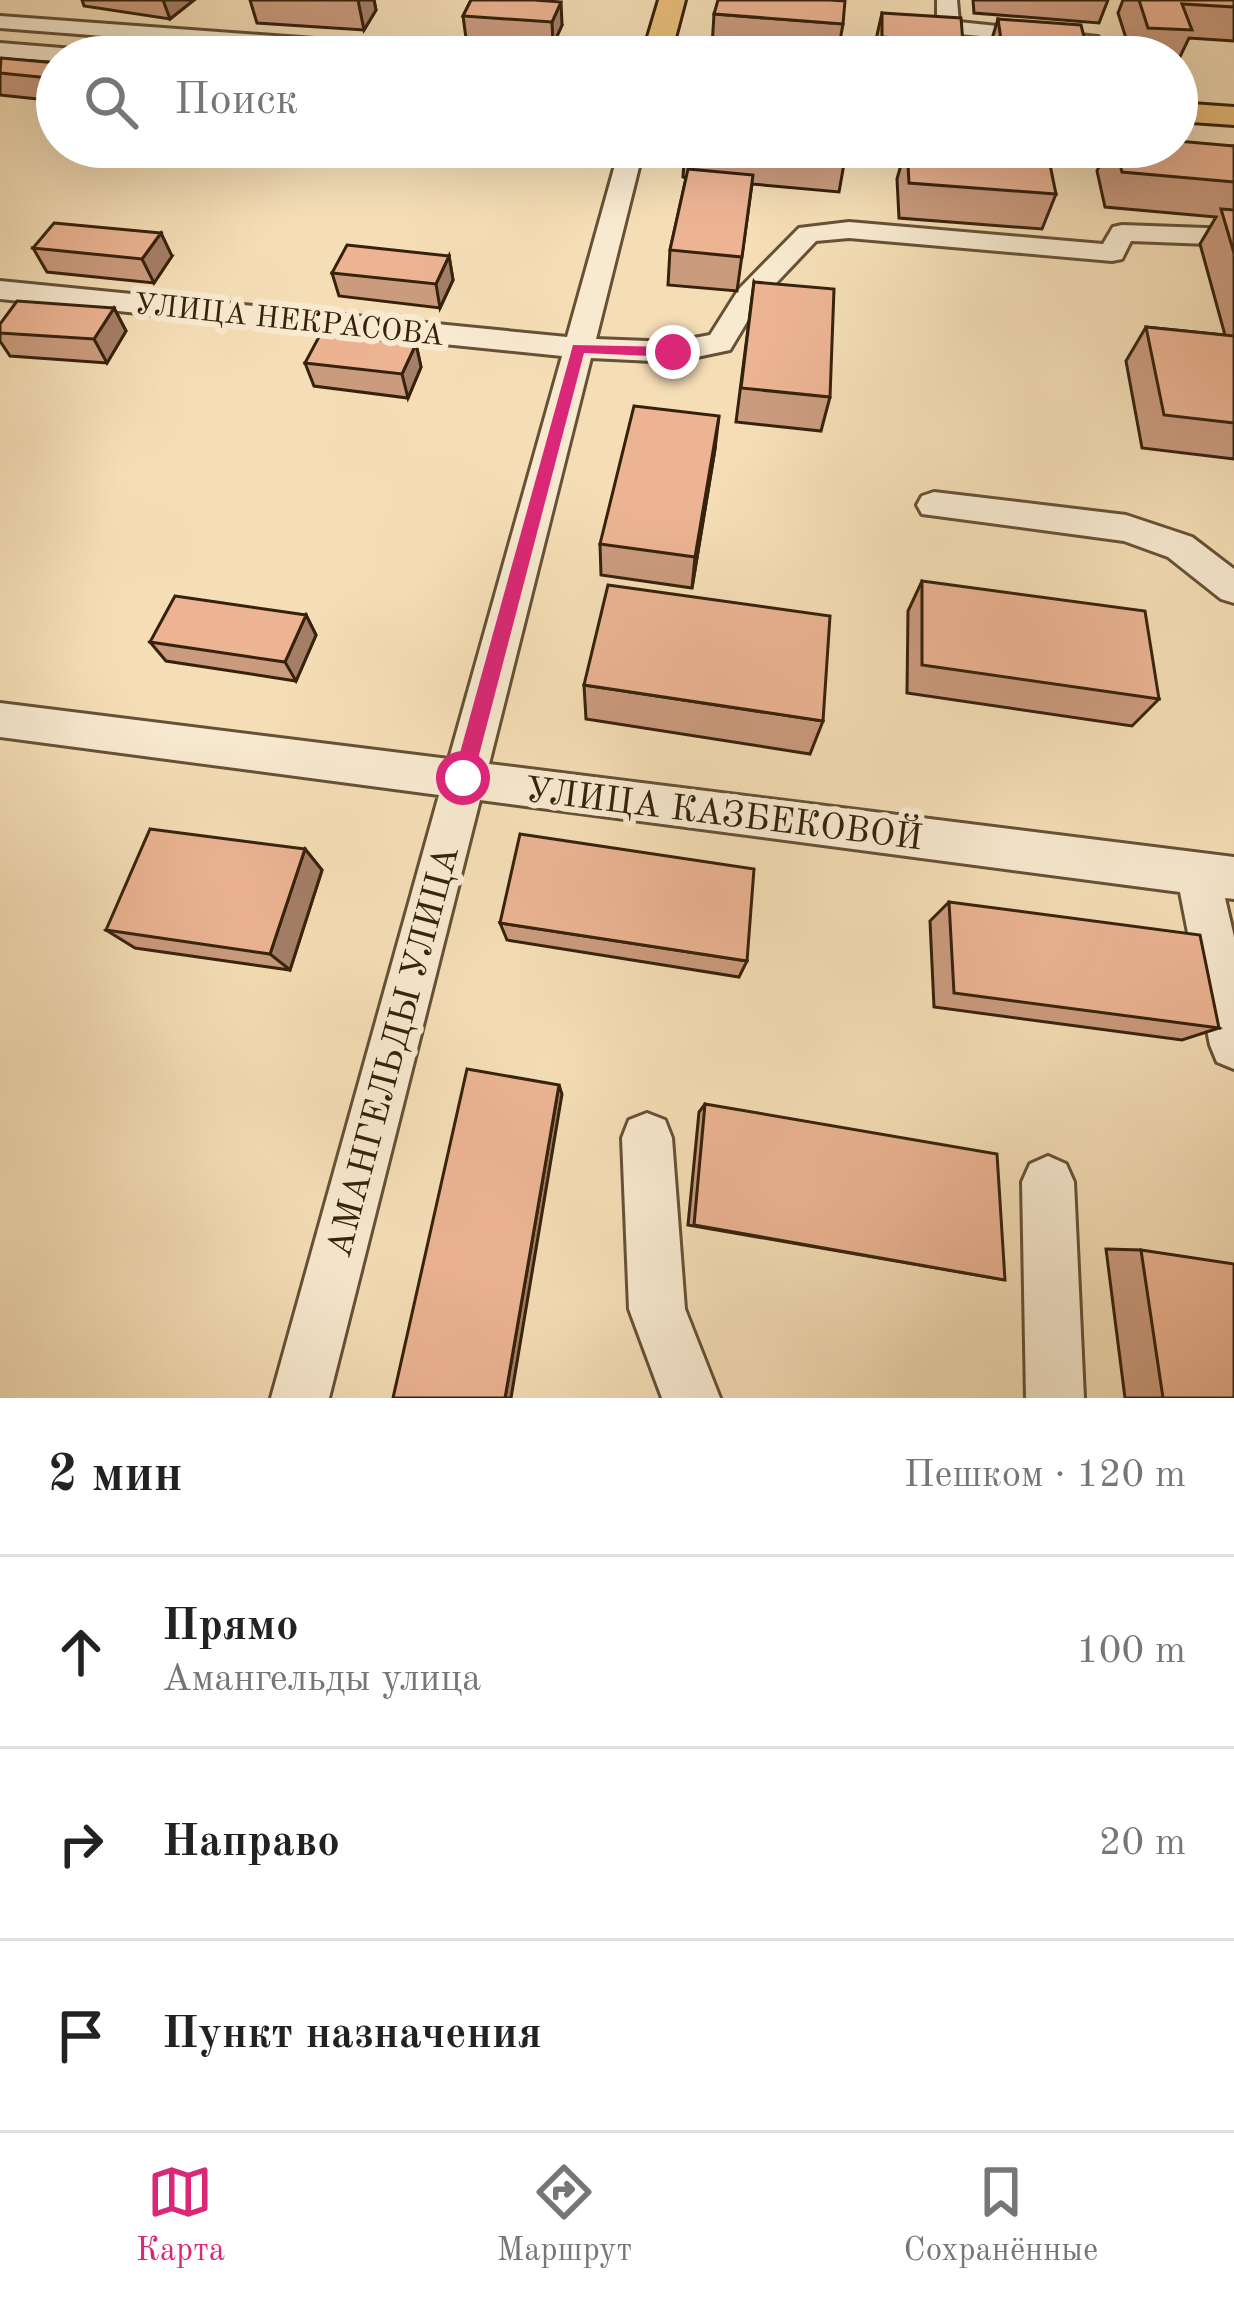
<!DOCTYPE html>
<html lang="ru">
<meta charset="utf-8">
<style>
body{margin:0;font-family:"Old Standard TT",serif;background:#f2f2f2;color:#222}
.stop{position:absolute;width:36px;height:36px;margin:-27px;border:9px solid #db2777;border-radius:50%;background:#fff}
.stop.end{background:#db2777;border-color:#fff;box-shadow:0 3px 12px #0008}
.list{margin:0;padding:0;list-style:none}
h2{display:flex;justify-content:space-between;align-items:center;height:156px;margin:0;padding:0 48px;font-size:51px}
h2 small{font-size:39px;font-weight:400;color:#767676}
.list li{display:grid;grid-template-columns:78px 1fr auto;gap:36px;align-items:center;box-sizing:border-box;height:192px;padding:0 48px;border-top:3px solid #e0e0e0}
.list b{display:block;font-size:45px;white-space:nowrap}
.list p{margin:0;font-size:39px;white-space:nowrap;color:#767676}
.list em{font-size:39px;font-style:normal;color:#767676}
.icon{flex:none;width:66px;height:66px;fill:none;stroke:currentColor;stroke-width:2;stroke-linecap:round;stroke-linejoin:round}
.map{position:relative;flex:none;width:1234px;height:1398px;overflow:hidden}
.search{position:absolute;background:#fff;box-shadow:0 12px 48px #0002;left:36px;right:36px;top:36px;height:132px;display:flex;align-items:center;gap:30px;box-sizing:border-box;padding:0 42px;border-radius:66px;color:#767676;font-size:45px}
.sheet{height:732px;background:#fff}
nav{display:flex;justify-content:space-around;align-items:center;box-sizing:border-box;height:168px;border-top:3px solid #e0e0e0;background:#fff;font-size:33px;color:#767676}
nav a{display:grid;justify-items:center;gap:6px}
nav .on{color:#db2777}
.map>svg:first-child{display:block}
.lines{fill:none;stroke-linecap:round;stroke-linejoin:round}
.minor-casing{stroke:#665136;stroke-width:6}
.major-casing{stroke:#36220c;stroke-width:6}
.minor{fill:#f8ead0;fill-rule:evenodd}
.major{fill:#eabf7b;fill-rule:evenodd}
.wall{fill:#cb9b7e;stroke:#36220c;stroke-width:3}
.shaded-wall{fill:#a57e67;stroke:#36220c;stroke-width:3}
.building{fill:#ecb493;stroke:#36220c;stroke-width:3}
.route{fill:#db2777}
.labels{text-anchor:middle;stroke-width:12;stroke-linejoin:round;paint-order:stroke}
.far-street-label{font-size:30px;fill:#36220c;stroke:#f8ead0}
.street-label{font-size:36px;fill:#36220c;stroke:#f8ead0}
</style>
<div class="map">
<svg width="1234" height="1398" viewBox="0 0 1234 1398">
<rect width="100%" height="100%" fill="#f5deb6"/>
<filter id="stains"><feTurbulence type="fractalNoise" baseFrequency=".00167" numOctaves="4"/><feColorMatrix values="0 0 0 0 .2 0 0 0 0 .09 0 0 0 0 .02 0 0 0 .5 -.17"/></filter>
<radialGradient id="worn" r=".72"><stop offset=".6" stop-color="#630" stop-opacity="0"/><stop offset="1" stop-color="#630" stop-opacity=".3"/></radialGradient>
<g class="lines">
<defs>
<path id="minor" d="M937 0H957L959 22 1098 37 1108 57H1086L1078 45 948 33 937 25Z
M0 16 465 50 476 57H378L0 28Z
M0 43 86 50 97 57H57V61L0 57Z
M620 147H644L596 339 673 342 710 335 739 289 799 228 849 222 1103 244 1113 227 1122 225 1234 229V245L1131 241 1122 259 1112 261 849 238 816 241 760 300 730 350 673 362 591 358 489 764 1234 857V899L1225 898 1234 937V1069L1217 1062 1210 1045 1180 892 480 800 329 1398H271L439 795 0 737V703L449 759 562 356 0 299V281L567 337Z
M934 492 1126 515 1192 537 1234 569V603L1221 599 1168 557 1124 541 922 514 917 505 922 496Z
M647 1113 665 1120 672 1138 685 1309 720 1398H662L629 1309 622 1138 629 1120Z
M1048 1156 1066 1164 1074 1182 1084 1398H1026L1022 1182 1030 1164Z"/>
<path id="major" d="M659 0H685L670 57H642Z
M1177 103 1234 107V125L1177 121Z"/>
</defs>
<use href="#minor" class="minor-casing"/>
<use href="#major" class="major-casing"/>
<use href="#minor" class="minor"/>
<use href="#major" class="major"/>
</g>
<path class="wall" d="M82 0H194L170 19 84 6Z
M250 0H374L376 10 364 30 257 23Z
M471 0 562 25 553 45 466 38 463 16Z
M973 0H1108L1099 23 974 13Z
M1123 0H1234V41L1189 38 1177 63V57H1132L1118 13Z
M882 13 963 43 959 57H877V35Z
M714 14 843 24 837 57 712 47Z
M998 19 1088 52 1086 57H993L991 42Z
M0 59 57 63V101L0 95Z
M1234 146V459L1142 448 1126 361 1146 327 1225 335 1200 244 1216 217 1105 207 1097 171 1108 147Z
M685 147H847L839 192 752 184 737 291 668 285 670 250 686 178 683 177Z
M906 147 1056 194 1042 229 899 218 897 179Z
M33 248 172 256 154 283 47 272Z
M449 256 453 280 440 308 339 296 332 273Z
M754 282 830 397 821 431 736 422Z
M114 308 126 331 107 363 10 356 0 341V324Z
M416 344 421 367 408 398 314 386 305 363Z
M715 449 692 588 601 575 600 544Z
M922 581 1159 699 1132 726 907 693 908 611Z
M306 615 316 635 296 681 166 661 150 642Z
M584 685 823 721 810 754 586 719Z
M305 849 322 870 290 970 135 948 106 930Z
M949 902 1219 1028 1182 1040 934 1007 930 921Z
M500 923 747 961 739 977 507 940Z
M705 1104 1005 1280 688 1225 699 1112Z
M1106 1249 1141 1250 1234 1398H1125Z"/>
<path class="shaded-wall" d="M163 0H194L170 19Z
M358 0H374L376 10 364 30Z
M561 2 562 25 553 45 552 22Z
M57 70V94L49 78Z
M161 233 172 256 154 283 142 259Z
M449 256 453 280 440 308 436 284Z
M114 308 126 331 107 363 94 339Z
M416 344 421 367 408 398 402 374Z
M719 416 715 449 692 588 695 557Z
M306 615 316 635 296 681 285 662Z
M305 849 322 870 290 970 270 954Z
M559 1085 562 1094 511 1398H505Z"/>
<path class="building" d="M471 0H534L561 2 552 22 463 16Z
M718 0H830L845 1 843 24 714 14Z
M1139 0H1234V7L1182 4 1192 30 1148 28Z
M882 13 961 18 963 43 882 37Z
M998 19 1081 25 1088 52 1002 46Z
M1 58 57 63V70L49 78 0 73Z
M1177 141 1234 146V182L1122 172 1116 147H1177Z
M729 147H847L846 158Z
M907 147H935L1048 155 1056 194 909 183Z
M688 169 753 175 742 257 670 250Z
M1221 209 1234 210V253Z
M54 223 161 233 142 259 33 248Z
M347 245 449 256 436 284 332 273Z
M754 282 834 289 830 397 741 388Z
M17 301 114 308 94 339 0 333V324Z
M1146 327 1234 336V423L1164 415Z
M321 333 416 344 402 374 305 363Z
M634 406 719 416 695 557 600 544Z
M922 581 1145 611 1159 699 922 665Z
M608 585 830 616 823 721 584 685Z
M175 596 306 615 285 662 150 642Z
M150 829 305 849 270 954 106 930Z
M520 834 754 869 747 961 500 923Z
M949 902 1200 935 1219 1028 954 993Z
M467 1069 559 1085 505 1398H393Z
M705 1104 997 1154 1005 1280 694 1225Z
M1141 1250 1234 1264V1398H1163Z"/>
<path class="route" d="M573 345 673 347 681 352 673 357 584 353 473 778 463 788 453 778Z"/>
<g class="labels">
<g class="far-street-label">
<text transform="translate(289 319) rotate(6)" y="10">УЛИЦА НЕКРАСОВА</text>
</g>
<g class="street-label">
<text transform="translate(724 812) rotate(7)" y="13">УЛИЦА КАЗБЕКОВОЙ</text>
<text transform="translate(391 1051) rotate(-75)" y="13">АМАНГЕЛЬДЫ УЛИЦА</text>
</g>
</g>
<rect width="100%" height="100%" filter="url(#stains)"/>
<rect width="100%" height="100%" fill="url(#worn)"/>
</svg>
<div class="stop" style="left:463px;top:778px"></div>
<div class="stop end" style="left:673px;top:352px"></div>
<div class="search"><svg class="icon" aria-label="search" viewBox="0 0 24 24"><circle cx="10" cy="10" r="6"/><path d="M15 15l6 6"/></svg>Поиск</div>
</div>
<section class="sheet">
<h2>2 мин<small>Пешком · 120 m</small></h2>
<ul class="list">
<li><svg class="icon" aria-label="ahead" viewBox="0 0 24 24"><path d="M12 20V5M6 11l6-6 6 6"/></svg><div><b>Прямо</b><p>Амангельды улица</p></div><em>100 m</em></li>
<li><svg class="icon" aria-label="right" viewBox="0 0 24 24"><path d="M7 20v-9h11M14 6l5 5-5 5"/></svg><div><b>Направо</b></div><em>20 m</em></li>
<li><svg class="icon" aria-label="arrive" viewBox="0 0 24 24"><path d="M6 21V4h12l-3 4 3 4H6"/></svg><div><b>Пункт назначения</b></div></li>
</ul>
</section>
<nav>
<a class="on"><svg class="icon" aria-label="map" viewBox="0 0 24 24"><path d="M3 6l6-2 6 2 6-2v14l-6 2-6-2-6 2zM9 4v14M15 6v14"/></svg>Карта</a>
<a><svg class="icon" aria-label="directions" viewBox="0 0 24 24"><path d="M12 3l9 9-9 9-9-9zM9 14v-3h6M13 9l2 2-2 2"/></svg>Маршрут</a>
<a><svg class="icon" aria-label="saved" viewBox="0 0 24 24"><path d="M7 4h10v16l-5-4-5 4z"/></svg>Сохранённые</a>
</nav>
